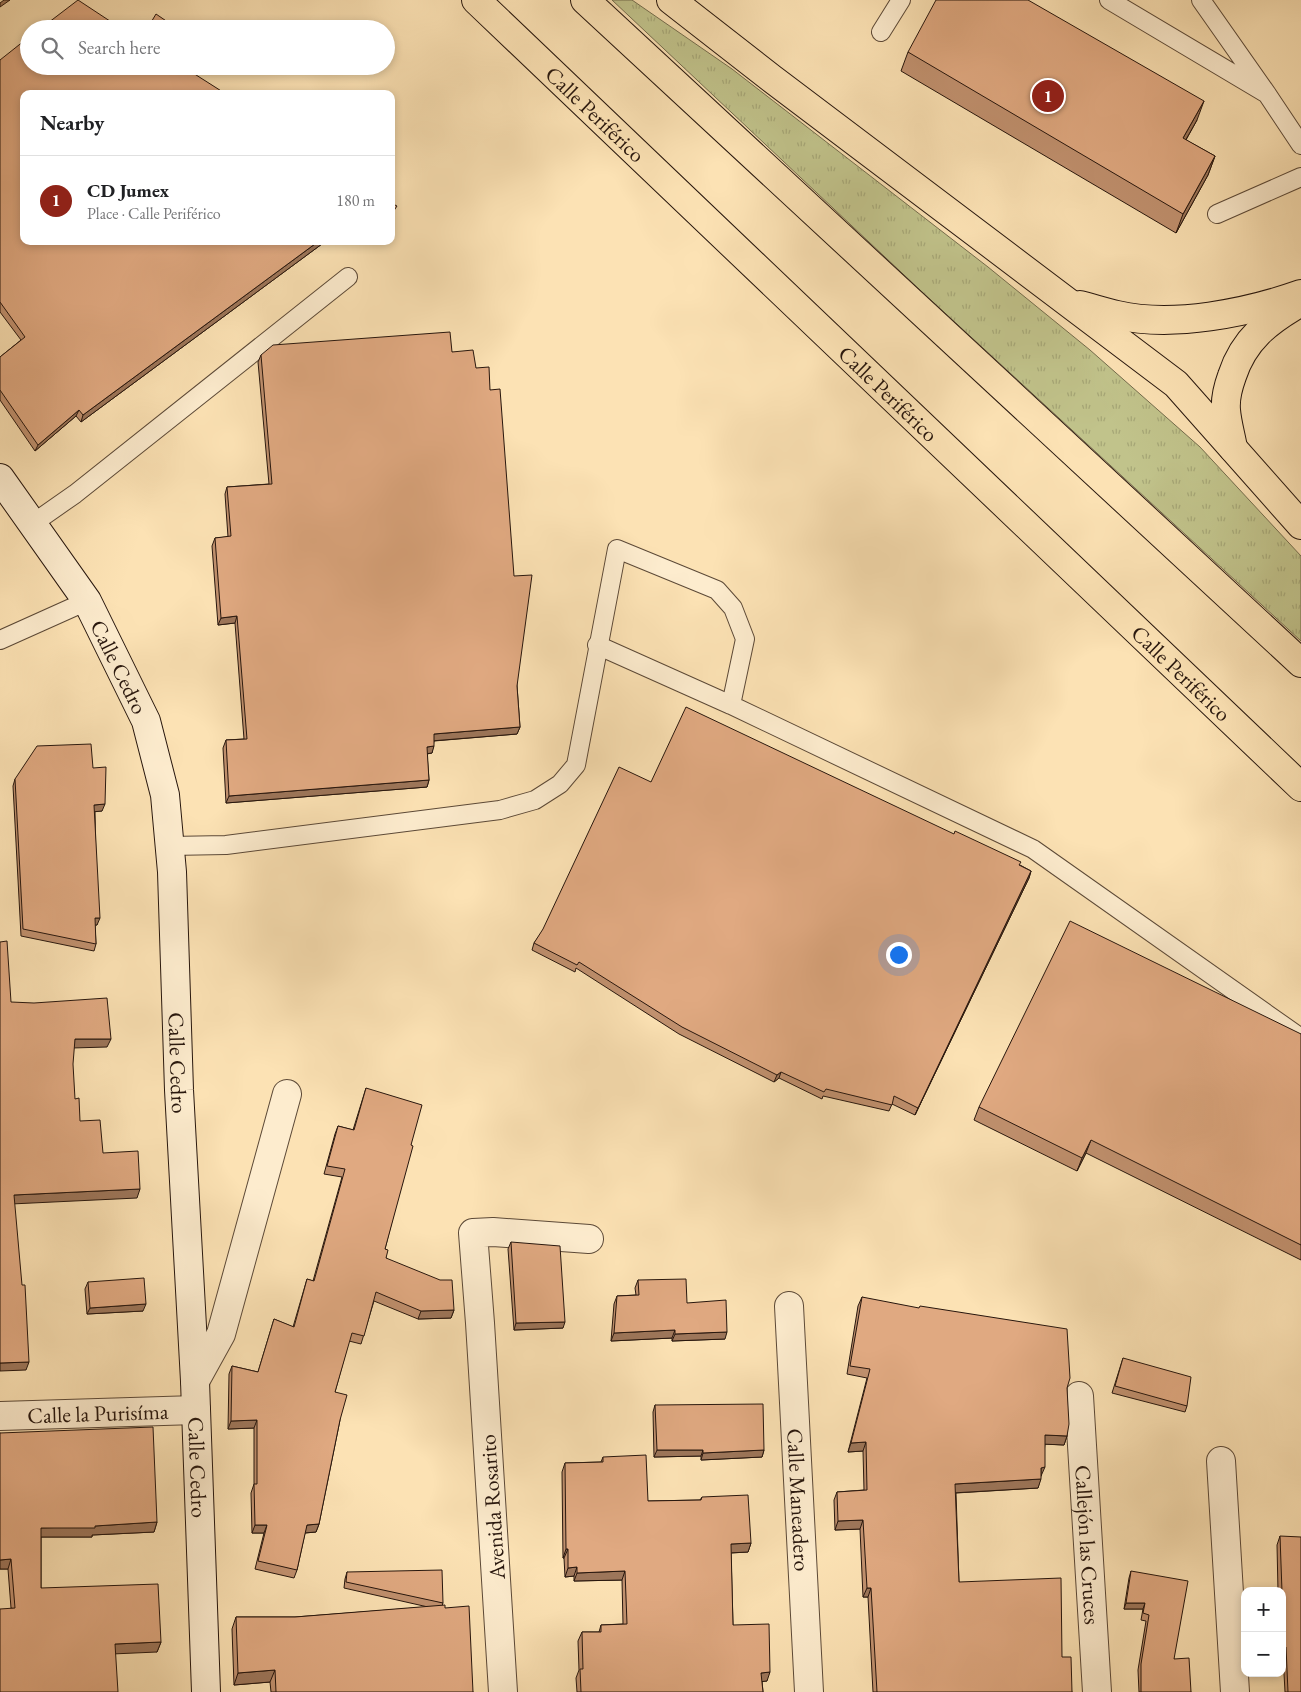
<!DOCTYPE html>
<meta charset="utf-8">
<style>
body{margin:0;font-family:"EB Garamond",serif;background:#f2f2f2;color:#202124}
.controls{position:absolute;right:15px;bottom:15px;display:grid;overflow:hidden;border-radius:10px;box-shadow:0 2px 8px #0003}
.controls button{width:45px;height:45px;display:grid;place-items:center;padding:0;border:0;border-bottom:1px solid #e0e0e0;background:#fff;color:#202124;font:25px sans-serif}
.you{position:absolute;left:898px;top:954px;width:18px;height:18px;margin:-12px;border:4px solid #fff;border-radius:50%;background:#1a73e8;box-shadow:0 0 0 8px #1a73e833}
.badge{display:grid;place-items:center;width:32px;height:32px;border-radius:50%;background:#8f2418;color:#fff;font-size:16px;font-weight:700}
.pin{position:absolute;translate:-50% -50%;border:2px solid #fff;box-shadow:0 1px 5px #0006}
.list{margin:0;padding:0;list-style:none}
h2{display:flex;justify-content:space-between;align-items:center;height:65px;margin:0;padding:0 20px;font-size:21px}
h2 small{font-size:16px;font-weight:400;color:#757577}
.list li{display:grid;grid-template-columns:32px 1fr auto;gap:15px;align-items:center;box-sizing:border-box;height:90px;padding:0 20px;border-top:1px solid #e0e0e0}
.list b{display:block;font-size:19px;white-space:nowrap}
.list p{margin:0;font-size:16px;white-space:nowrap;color:#757577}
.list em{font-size:16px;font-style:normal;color:#757577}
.icon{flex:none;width:28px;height:28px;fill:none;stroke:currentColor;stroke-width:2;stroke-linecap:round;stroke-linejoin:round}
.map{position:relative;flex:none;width:1301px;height:1692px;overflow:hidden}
.search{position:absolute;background:#fff;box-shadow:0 2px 8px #0003;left:20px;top:20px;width:375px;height:55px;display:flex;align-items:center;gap:12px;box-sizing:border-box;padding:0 18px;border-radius:28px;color:#757577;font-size:19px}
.panel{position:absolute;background:#fff;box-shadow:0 2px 8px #0003;left:20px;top:90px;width:375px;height:155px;border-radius:10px}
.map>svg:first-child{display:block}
.grass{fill:url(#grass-tufts);stroke:#746c4c}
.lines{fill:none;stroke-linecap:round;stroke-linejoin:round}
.lane-casing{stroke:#5c4937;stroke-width:20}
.street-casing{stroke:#5c4937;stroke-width:30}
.secondary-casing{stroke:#27160d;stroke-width:30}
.highway-casing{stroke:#27160d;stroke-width:30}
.lane{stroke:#fdecce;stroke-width:18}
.street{stroke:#fdecce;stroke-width:28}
.secondary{stroke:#fdecce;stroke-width:28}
.highway{stroke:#fce2b4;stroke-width:28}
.wall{fill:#c1916f;stroke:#27160d}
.shaded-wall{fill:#9d765a;stroke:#27160d}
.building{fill:#e0a981;stroke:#27160d}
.labels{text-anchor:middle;stroke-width:4.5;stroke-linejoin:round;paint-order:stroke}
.street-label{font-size:22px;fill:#27160d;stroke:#fdecce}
</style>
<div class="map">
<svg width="1301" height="1692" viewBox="0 0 1301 1692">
<defs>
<pattern id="grass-tufts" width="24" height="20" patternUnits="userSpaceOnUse" patternTransform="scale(1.25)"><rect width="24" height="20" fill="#c1c38b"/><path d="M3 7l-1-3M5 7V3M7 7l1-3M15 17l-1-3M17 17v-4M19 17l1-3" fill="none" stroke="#a6a777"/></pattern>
</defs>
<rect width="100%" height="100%" fill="#fce2b4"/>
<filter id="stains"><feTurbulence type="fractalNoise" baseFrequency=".004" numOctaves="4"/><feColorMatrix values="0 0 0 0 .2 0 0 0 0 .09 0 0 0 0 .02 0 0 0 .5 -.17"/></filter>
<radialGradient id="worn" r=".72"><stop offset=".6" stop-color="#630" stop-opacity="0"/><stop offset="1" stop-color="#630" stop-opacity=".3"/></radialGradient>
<path class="grass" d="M612 0H632L732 69 988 267 1090 350 1200 447 1301 556V641L920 290Z"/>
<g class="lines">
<defs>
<path id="lane" d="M1109 0 1267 94
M1201 0 1267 94 1301 145
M881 32 901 0
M1217 214 1301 177
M32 524 75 494 348 277
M0 640 87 601
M597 645 731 705 1033 849 1301 1038
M170 846 226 845 500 810 535 800 560 784 576 765 617 549 717 590 733 608 745 639 731 705"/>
<g id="street">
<path id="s1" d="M789 1306 809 1692"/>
<path d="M195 1381 221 1334 287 1094"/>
<path id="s2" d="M1079 1396 1097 1692"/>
<path id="s3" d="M0 1416 196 1410"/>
<path d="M1221 1461 1235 1692"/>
<path d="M503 1692 480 1323 473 1233 493 1232 589 1239"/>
</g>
<g id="secondary">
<path id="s4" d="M0 478 87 601 146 721 165 795 172 872 179 1090 195 1381 206 1692"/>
</g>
<g id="highway">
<path id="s5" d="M476 0 1301 787"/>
<path d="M585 0 1301 663"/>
<path d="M671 0 771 78 1176 384 1301 525"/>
<path d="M1080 305C1092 308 1104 312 1117 315 1173 328 1247 313 1301 294"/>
<path d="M1233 448C1231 436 1227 423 1226 410 1225 399 1228 387 1232 376 1244 339 1268 321 1301 302"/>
</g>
</defs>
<use href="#lane" class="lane-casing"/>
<use href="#street" class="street-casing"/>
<use href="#secondary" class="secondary-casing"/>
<use href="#highway" class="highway-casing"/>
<use href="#lane" class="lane"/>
<use href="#street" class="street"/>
<use href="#secondary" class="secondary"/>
<use href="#highway" class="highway"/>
</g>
<path class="wall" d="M908 52 1197 120 1186 140 1215 156 1208 175 1176 233 901 71Z
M0 60 24 241H326L81 422 76 416 35 451 0 400V357L21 340 0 312Z
M452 352 476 368 490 390 517 686 520 727 517 734 434 741 432 753 427 754 429 780 427 787 226 803 223 748 226 740 244 739 235 623 218 625 212 546 215 538 228 537 225 494 227 487 269 484 258 362 261 355Z
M93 768 102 811H95L97 925H95L96 944 94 951 21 936 13 786 15 779Z
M651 782 1020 865 1031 871 1029 878 915 1115 892 1104 889 1111 823 1096 822 1099 779 1078 774 1082 679 1034 576 968 575 972 532 950 534 943Z
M1301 1034V1260L1086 1153 1077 1171 974 1120 979 1107Z
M366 1088 411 1145 385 1249 386 1258 454 1310 451 1318 418 1319 374 1301 361 1344 349 1341 335 1392 340 1420 319 1524 316 1532 305 1533 297 1570 294 1578 255 1569 264 1533H252L251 1493 254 1484V1428L228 1429 229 1374 232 1366 258 1372 274 1319 293 1327 307 1279 313 1281 342 1177 324 1174 335 1134 338 1126 353 1130Z
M511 1242 563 1328 514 1330 508 1249Z
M638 1280 687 1303 725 1339 672 1341V1338L611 1341 614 1304 617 1296 636 1295 635 1288Z
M88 1282 143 1311 87 1314 85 1289Z
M862 1297 1067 1388V1436L1064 1445 1045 1444 1041 1476 1038 1488 956 1493 959 1582 1062 1657 1072 1692H873L868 1597H863L860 1529 835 1530 834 1500 837 1492 864 1490 863 1451 848 1452 867 1378 847 1374 858 1306Z
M1123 1358 1187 1406 1185 1412 1112 1393Z
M655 1405 764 1450 762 1457 701 1460V1456L654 1457 653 1412Z
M0 1433 157 1522 154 1532 92 1535V1537H41V1588L161 1642 157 1652 11 1608 8 1569H0Z
M603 1457 648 1501 700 1500 702 1497 751 1543 748 1552 731 1553 733 1625 767 1681H762L763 1692H577L576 1678 579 1670 578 1641 582 1632H599L601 1625 623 1624 622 1580 574 1581V1576L565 1577 564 1558H563L562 1472 565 1463 601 1462Z
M1280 1536 1301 1692H1285L1283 1655 1282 1656V1591H1278L1277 1545Z
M1131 1571 1174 1659 1191 1692H1139L1138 1670 1146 1621 1141 1620 1143 1609H1124L1129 1578Z
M347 1572 443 1603 442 1606 445 1608 473 1692H271L270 1682 234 1685 232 1629 236 1617H295L428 1607 344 1588 345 1579Z"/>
<path class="shaded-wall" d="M4 0H10L0 7V3Z
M1204 101 1197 120 1176 157 1183 138Z
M1215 156 1208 175 1176 233 1183 214Z
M319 241H326L81 422 83 415Z
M79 410 76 416 35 451 38 445Z
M237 616 235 623 218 625 221 618Z
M520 727 517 734 431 741 434 734Z
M434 746 432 753 424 754 427 747Z
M429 780 427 787 226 803 229 796Z
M105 804 102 811 92 812 94 805Z
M1031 871 1029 878 915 1115 918 1108Z
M95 918H100L97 925H93Z
M75 1039H111L107 1047 72 1048Z
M781 1072 779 1078 774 1082 777 1075Z
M1091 1140 1086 1153 1077 1171 1082 1158Z
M140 1189 137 1198 11 1204 14 1195Z
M146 1304 143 1311 87 1314 90 1308Z
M454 1310 451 1318 418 1319 421 1311Z
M565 1322 563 1328 514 1330 516 1323Z
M675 1330 672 1338 611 1341 614 1333Z
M727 1332 725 1339 672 1341 675 1334Z
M29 1362 26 1370 0 1371V1363Z
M257 1420 254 1428 228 1429 231 1421Z
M1045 1435 1067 1436 1064 1445 1041 1444Z
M866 1442 863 1451 848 1452 851 1443Z
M657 1450H703L701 1456 654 1457Z
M764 1450 762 1457 701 1460 703 1453Z
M1045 1467 1041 1476V1468Z
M1041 1479 1038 1488 952 1493 955 1484Z
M863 1520 860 1529 835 1530 838 1521Z
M157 1522 154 1532 92 1535V1537H37L41 1528 95 1526Z
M319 1524 316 1532 304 1533 307 1525Z
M255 1525H267L264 1533H252Z
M751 1543 748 1552 728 1553 731 1544Z
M566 1549H568L564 1558H563Z
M11 1559 8 1569H0V1560Z
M577 1567 574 1576 565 1577 568 1568Z
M625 1571 622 1580 574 1581 577 1573Z
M867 1588H871L868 1597H863Z
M1126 1603H1145L1143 1609H1124Z
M161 1642 157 1652 112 1654 115 1644Z
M1284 1647H1286L1283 1655 1282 1656V1652Z
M275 1670 270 1682 234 1685 238 1673Z
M770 1672 767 1681 758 1682 761 1673Z"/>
<path class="building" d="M78 0 122 29H40Z
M936 0H1028L1204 101 1183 138 1215 156 1183 214 908 52Z
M156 14 178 29H147Z
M29 37V66H182L226 94H24V241H319L83 415 79 410 38 445 0 390V357L25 337 0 302V60Z
M391 203 397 206 391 215Z
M450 332 452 352 473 350 476 368 489 367 490 390 500 389 514 576 532 575 517 686 520 727 434 734V746L427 747 429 780 229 796 226 740 247 739 237 616 221 618 215 538 231 536 227 487 272 484 261 355 273 345Z
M686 707 954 834 955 831 1021 862 1019 865 1031 871 918 1108 894 1096 892 1105 826 1089 824 1092 781 1072 777 1075 682 1027 579 962 577 965 534 943 543 929 619 767 651 782Z
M91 744 93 768 106 767 105 804 94 805 100 918H95L96 944 23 929 15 779 37 746Z
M1070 921 1301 1034V1245L1091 1140 1082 1158 979 1107Z
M7 941 11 1002 34 1003 107 998 111 1039H75L73 1064 75 1099 79 1098 80 1121 100 1120 103 1153 138 1151 140 1189 14 1195 22 1285H25L29 1362 0 1363V942Z
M366 1088 422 1105 411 1145 413 1146 385 1249 388 1250 386 1258 440 1280H452L454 1310 421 1311 376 1292 364 1336 352 1333 335 1392 347 1395 340 1420 319 1524 307 1525 297 1570 258 1561 267 1525H255L254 1484H257V1420L231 1421 232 1366 258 1372 274 1319 294 1327 307 1279 314 1281 345 1169 327 1166 338 1126 354 1130Z
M511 1242 560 1246 565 1322 516 1323Z
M144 1278 146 1304 90 1308 88 1282Z
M686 1279 687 1303 726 1300 727 1332 675 1334V1330L614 1333 617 1296 639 1295 638 1280Z
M862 1297 919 1308 920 1306 1067 1329 1070 1378 1067 1388 1069 1424 1067 1436 1045 1435V1467L1041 1468V1479L955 1484 959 1582 1061 1578 1062 1657H1071L1072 1692H877L871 1588H867L863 1520 838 1521 837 1492 867 1490 866 1442 851 1443 870 1369 850 1366Z
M1123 1358 1191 1377 1187 1406 1115 1386Z
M763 1404 764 1450 703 1453V1450H657L655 1405Z
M153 1427 157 1522 95 1526V1528H41V1588L158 1584 161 1642 115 1644 118 1692H0V1609L15 1608 11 1559 0 1560V1433Z
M646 1455 648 1501 701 1500 702 1497 748 1495 751 1543 731 1544 733 1625 769 1624 770 1672 761 1673 763 1692H581L580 1669H583L582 1632H601V1625L627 1624 625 1571 577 1573V1567L568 1568V1549H566L565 1463 603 1462V1457Z
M1280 1536 1301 1537V1692H1288L1286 1647H1284Z
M442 1570 443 1603 346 1582 347 1572Z
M1131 1571 1188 1581 1174 1659 1189 1658 1191 1692H1141V1664L1149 1615 1143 1613 1145 1603H1126Z
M445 1605V1608L469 1606 473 1692H276L275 1670 238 1673 236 1617H295Z"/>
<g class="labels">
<g class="street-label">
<text dy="8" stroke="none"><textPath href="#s5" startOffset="165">Calle Periférico</textPath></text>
<text dy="8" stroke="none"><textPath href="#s5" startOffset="570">Calle Periférico</textPath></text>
<text dy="8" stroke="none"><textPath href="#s4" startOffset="224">Calle Cedro</textPath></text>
<text dy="8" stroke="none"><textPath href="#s5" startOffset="975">Calle Periférico</textPath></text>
<text dy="8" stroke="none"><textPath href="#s4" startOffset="629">Calle Cedro</textPath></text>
<text dy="8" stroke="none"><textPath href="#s3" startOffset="98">Calle la Purisíma</textPath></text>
<text dy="8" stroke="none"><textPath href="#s4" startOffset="1034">Calle Cedro</textPath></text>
<text dy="8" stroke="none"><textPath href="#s1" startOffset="194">Calle Maneadero</textPath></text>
<text transform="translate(492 1507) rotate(-94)" y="8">Avenida Rosarito</text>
<text dy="8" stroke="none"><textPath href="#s2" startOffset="149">Callejón las Cruces</textPath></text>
</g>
</g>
<rect width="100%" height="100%" filter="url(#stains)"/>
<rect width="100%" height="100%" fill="url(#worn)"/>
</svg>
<div class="controls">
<button>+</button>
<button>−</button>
</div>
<div class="you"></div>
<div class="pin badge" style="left:1048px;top:96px">1</div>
<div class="search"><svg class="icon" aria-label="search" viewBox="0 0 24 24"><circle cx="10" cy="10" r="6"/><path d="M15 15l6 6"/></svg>Search here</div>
<section class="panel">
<h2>Nearby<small></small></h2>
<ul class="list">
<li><span class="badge">1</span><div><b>CD Jumex</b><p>Place · Calle Periférico</p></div><em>180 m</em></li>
</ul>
</section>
</div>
